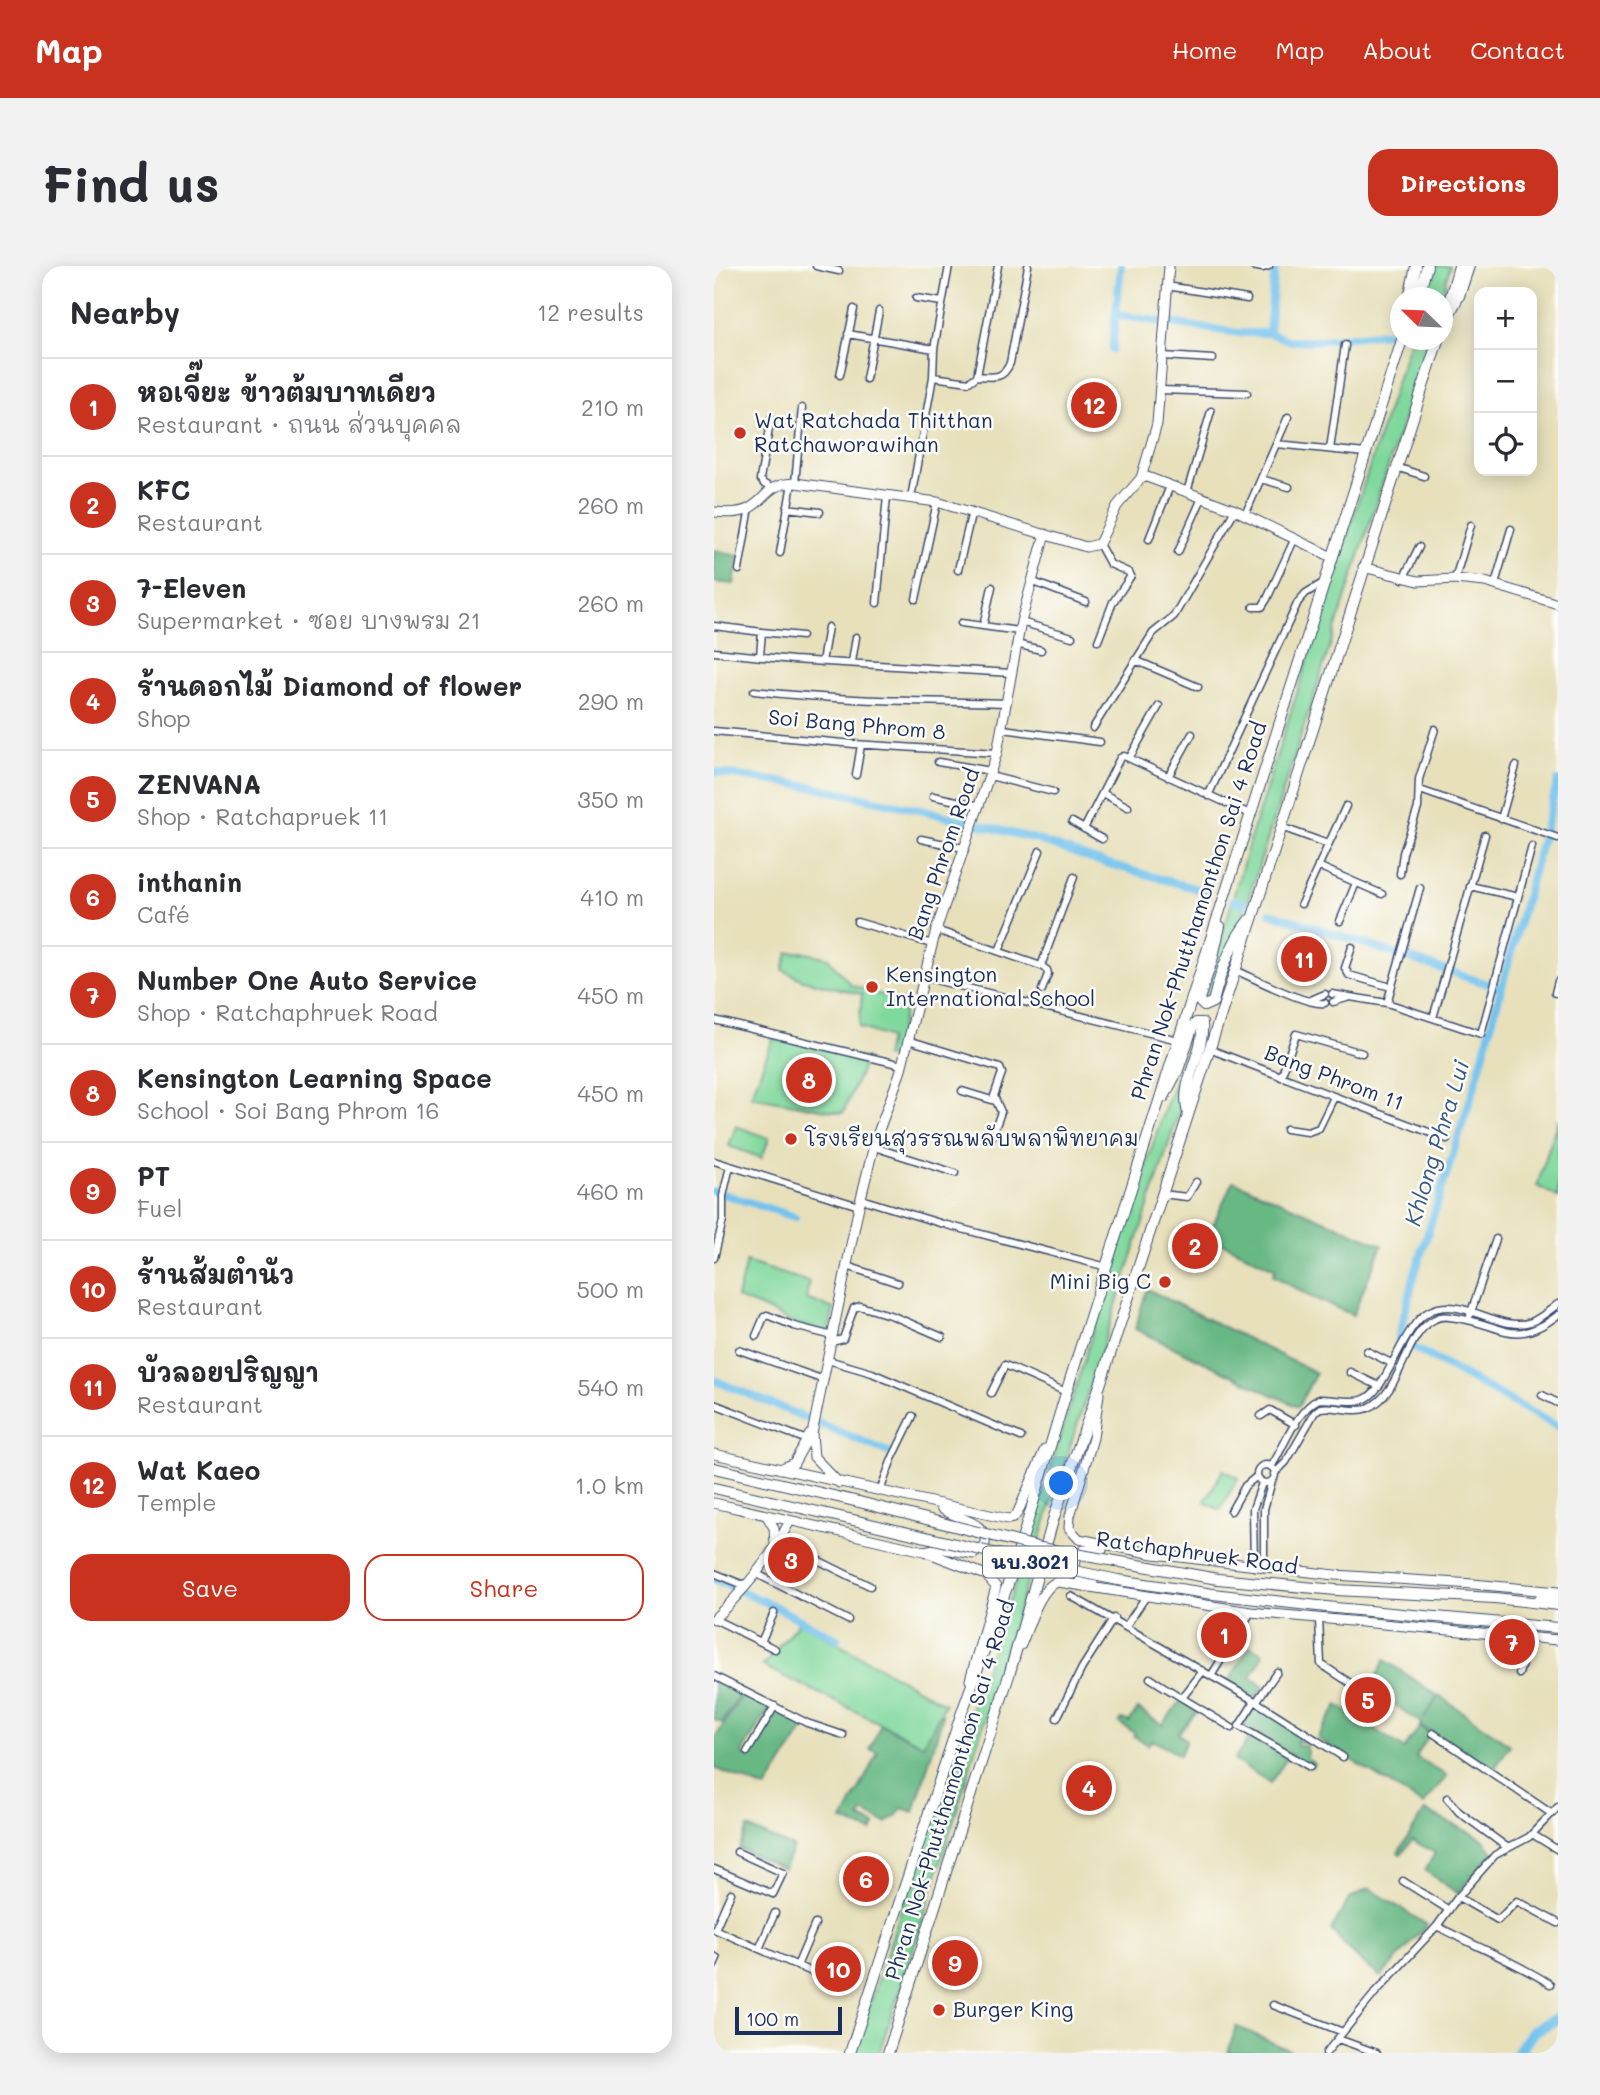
<!DOCTYPE html>
<meta charset="utf-8">
<style>
body{margin:0;font-family:Mali,"Playpen Sans Thai",sans-serif;background:#f2f2f3;color:#2b2b33}
.controls{position:absolute;right:21px;top:21px;display:grid;overflow:hidden;border-radius:14px;box-shadow:0 4px 18px #0003}
.controls button{width:63px;height:63px;display:grid;place-items:center;padding:0;border:0;border-bottom:2px solid #e1e1e2;background:#fff;color:#2b2b33;font:35px sans-serif}
.compass{position:absolute;left:676px;top:21px;width:63px;height:63px;border-radius:50%;background:#fff;box-shadow:0 4px 18px #0003;rotate:293deg}
.scale{position:absolute;left:21px;bottom:18px;width:107px;box-sizing:border-box;padding-left:7px;border:4px solid #1b2f5e;border-top:0;font-size:19px;line-height:24px;white-space:nowrap;color:#1b2f5e;-webkit-text-stroke:5px #fdfcf7;paint-order:stroke}
.you{position:absolute;left:348px;top:1218px;width:24px;height:24px;margin:-18px;border:5px solid #fff;border-radius:50%;background:#1a73e8;box-shadow:0 0 0 10px #1a73e833}
.badge{display:grid;place-items:center;width:46px;height:46px;border-radius:50%;background:#c8321e;color:#fff;font-size:23px;font-weight:700}
.pin{position:absolute;translate:-50% -50%;border:4px solid #fff;box-shadow:0 2px 7px #0006}
.list{margin:0;padding:0;list-style:none}
h2{display:flex;justify-content:space-between;align-items:center;height:91px;margin:0;padding:0 28px;font-size:30px}
h2 small{font-size:23px;font-weight:400;color:#7c7c81}
.list li{display:grid;grid-template-columns:46px 1fr auto;gap:21px;align-items:center;box-sizing:border-box;height:98px;padding:0 28px;border-top:2px solid #e1e1e2}
.list b{display:block;font-size:26px;white-space:nowrap}
.list p{margin:0;font-size:23px;white-space:nowrap;color:#7c7c81}
.list em{font-size:23px;font-style:normal;color:#7c7c81}
.actions{display:flex;gap:14px;padding:21px 28px}
.actions a{flex:1;padding:16px 0;border:2px solid #c8321e;border-radius:21px;text-align:center;font-size:24px;color:#c8321e}
.actions .main{background:#c8321e;color:#fff}
.icon{flex:none;width:38px;height:38px;fill:none;stroke:currentColor;stroke-width:2;stroke-linecap:round;stroke-linejoin:round}
.map{position:relative;flex:none;width:844px;height:1787px;overflow:hidden;border-radius:21px}
header{display:flex;align-items:center;gap:42px;box-sizing:border-box;height:98px;padding:0 35px;background:#c8321e;color:#fff}
header strong{font-size:33px}
nav{display:flex;gap:38px;margin-inline-start:auto;font-size:24px}
.intro{display:flex;align-items:center;justify-content:space-between;box-sizing:border-box;height:168px;padding:0 42px}
h1{margin:0;font-size:49px}
.button{padding:18px 32px;border-radius:21px;background:#c8321e;color:#fff;font-size:24px;font-weight:700}
main{display:flex;gap:42px;padding:0 42px}
aside{flex:1;background:#fff;border-radius:21px;box-shadow:0 4px 18px #0003}
.map>svg:first-child{display:block}
.green{fill:#7fd89c;stroke:#4d847d;stroke-width:2}
.forest{fill:#67b884;stroke:#417471;stroke-width:2}
.lines{fill:none;stroke-linecap:round;stroke-linejoin:round}
.canal{stroke:#73c2ee;stroke-width:8}
.river{stroke:#73c2ee;stroke-width:12}
.street-casing{stroke:#3a4a6c;stroke-width:9}
.secondary-casing{stroke:#3a4a6c;stroke-width:11}
.primary-casing{stroke:#3a4a6c;stroke-width:12}
.street{stroke:#fff;stroke-width:6}
.secondary{stroke:#fff;stroke-width:9}
.primary{stroke:#fff;stroke-width:10}
.primary-bridge-casing{stroke:#3a4a6c;stroke-width:12;stroke-linecap:butt}
.primary-bridge{stroke:#fff;stroke-width:10}
.poi-dot{fill:#c8321e;stroke:#fdfcf7;stroke-width:2.5}
.labels{text-anchor:middle;stroke-width:5;stroke-linejoin:round;paint-order:stroke}
.shield{fill:#fdfcf7;stroke:#5f6c8c;stroke-width:2}
.shield-label{font-size:19px;font-weight:bold;fill:#1b2f5e}
.poi-label{font-size:21px;fill:#1b2f5e;stroke:#fdfcf7;text-anchor:start}
.street-label{font-size:21px;fill:#1b2f5e;stroke:#fdfcf7}
.water-label{font-size:23px;font-style:italic;fill:#355b89;stroke:#fdfcf7}
</style>
<header>
<strong>Map</strong>
<nav><a>Home</a><a>Map</a><a>About</a><a>Contact</a></nav>
</header>
<div class="intro"><h1>Find us</h1><a class="button">Directions</a></div>
<main>
<aside>
<h2>Nearby<small>12 results</small></h2>
<ul class="list">
<li><span class="badge">1</span><div><b>หอเจี๊ยะ ข้าวต้มบาทเดียว</b><p>Restaurant · ถนน ส่วนบุคคล</p></div><em>210 m</em></li>
<li><span class="badge">2</span><div><b>KFC</b><p>Restaurant</p></div><em>260 m</em></li>
<li><span class="badge">3</span><div><b>7-Eleven</b><p>Supermarket · ซอย บางพรม 21</p></div><em>260 m</em></li>
<li><span class="badge">4</span><div><b>ร้านดอกไม้ Diamond of flower</b><p>Shop</p></div><em>290 m</em></li>
<li><span class="badge">5</span><div><b>ZENVANA</b><p>Shop · Ratchapruek 11</p></div><em>350 m</em></li>
<li><span class="badge">6</span><div><b>inthanin</b><p>Café</p></div><em>410 m</em></li>
<li><span class="badge">7</span><div><b>Number One Auto Service</b><p>Shop · Ratchaphruek Road</p></div><em>450 m</em></li>
<li><span class="badge">8</span><div><b>Kensington Learning Space</b><p>School · Soi Bang Phrom 16</p></div><em>450 m</em></li>
<li><span class="badge">9</span><div><b>PT</b><p>Fuel</p></div><em>460 m</em></li>
<li><span class="badge">10</span><div><b>ร้านส้มตำนัว</b><p>Restaurant</p></div><em>500 m</em></li>
<li><span class="badge">11</span><div><b>บัวลอยปริญญา</b><p>Restaurant</p></div><em>540 m</em></li>
<li><span class="badge">12</span><div><b>Wat Kaeo</b><p>Temple</p></div><em>1.0 km</em></li>
</ul>
<div class="actions"><a class="main">Save</a><a>Share</a></div>
</aside>
<div class="map">
<svg width="844" height="1787" viewBox="0 0 844 1787">
<rect width="100%" height="100%" fill="#fdfcf7"/>
<filter id="ink" filterUnits="userSpaceOnUse"><feTurbulence type="fractalNoise" baseFrequency=".0143" numOctaves="2"/><feDisplacementMap in="SourceGraphic" scale="14" xChannelSelector="R" yChannelSelector="G"/><feConvolveMatrix kernelMatrix="1 2 1 2 8 2 1 2 1" color-interpolation-filters="sRGB"/></filter>
<filter id="wash" filterUnits="userSpaceOnUse"><feTurbulence type="fractalNoise" baseFrequency=".00686" numOctaves="4" result="noise"/><feDisplacementMap in="SourceGraphic" scale="28" xChannelSelector="R" yChannelSelector="G"/><feGaussianBlur stdDeviation="1.57" result="paint"/><feColorMatrix in="noise" values="0 0 0 0 0 0 0 0 0 0 0 0 0 0 0 0 0 1.4 0 .05"/><feComposite in="paint" operator="in"/></filter>
<g filter="url(#wash)">
<rect width="100%" height="100%" fill="#e7e0bb"/>
<path class="green" d="M716 0H736L728 31 708 32Z
M696 74H715L526 658 494 736 491 734 492 725 537 570Z
M88 686 114 692 137 719 192 737 180 793 171 791 175 772 145 761 148 728 89 714 69 704 74 687Z
M482 762 485 769 470 820 467 840 335 1245 212 1644 165 1787H140L190 1635 303 1312 396 1010 449 847Z
M60 771 152 793 129 847 37 830Z
M844 853V931L823 920Z
M22 860 55 872 48 892 15 880Z
M32 996 95 1016 92 1033 120 1043 114 1067 78 1057 49 1042 23 1032Z
M509 1204 524 1212 506 1244 491 1236Z
M85 1356 231 1438 210 1479 49 1400Z"/>
<path class="forest" d="M0 284 25 290 20 318 0 316Z
M519 915 668 979 639 1049 595 1030 559 1009 562 1003 494 970Z
M433 1023 602 1107 584 1141 421 1063Z
M536 1380 550 1388 537 1411 550 1421 541 1432 514 1416Z
M671 1394 724 1430 710 1453 725 1430 796 1479 779 1505 706 1459 707 1457 656 1422Z
M0 1415 26 1428 8 1457 0 1453Z
M28 1429 55 1443 28 1487 34 1492 64 1445 91 1461 52 1523 0 1502V1474Z
M467 1435 483 1445 464 1467 472 1474 466 1489 438 1474 433 1479 420 1470 421 1467 405 1457 408 1453 415 1456 424 1443 448 1459Z
M541 1439 601 1477 583 1475V1480H593V1492L600 1498 596 1501 529 1459Z
M624 1439 690 1483 706 1461 716 1468 702 1491 733 1510 709 1539 603 1472Z
M226 1448 229 1449 200 1546 188 1542 182 1550 172 1557 149 1546 146 1552 161 1559 158 1566 129 1555 164 1486 156 1483 167 1458 209 1479Z
M537 1469 574 1491 556 1517 520 1494Z
M711 1545 769 1573 779 1587 743 1627 711 1604 721 1587 698 1574 687 1589 684 1587Z
M34 1562 79 1581 70 1603 25 1583Z
M655 1622 713 1659 667 1711 645 1694 617 1664 635 1633Z
M522 1760 581 1787H514Z"/>
<g class="lines">
<path class="canal" d="M402 49 525 67H555L577 75H599L672 67
M555 67 561 0
M398 83 407 0
M0 506 99 521 211 545 321 573 377 593 494 626
M844 515 762 815 701 1007 684 1073 844 1161
M519 634 531 638
M556 647 786 722
M0 925 81 951
M0 1114 174 1186
M0 1313 60 1340 123 1373"/>
<path class="river" d="M804 1787 819 1765 844 1752"/>
</g>
</g>
<g filter="url(#ink)">
<g class="lines">
<defs>
<path id="street" d="M102 0 125 5
M538 0 549 2 555 0
M453 20 533 33
M202 32 228 36
M134 68 220 83
M449 90 499 93
M126 109 140 43
M263 110 284 0
M219 111 255 116 263 110C279 111 289 114 296 97L314 0
M152 113 165 45
M447 124 533 127
M57 152 46 213 50 218 58 222
M563 178 651 187
M616 183 631 79
M682 201 710 210
M547 213 575 221
M81 217 88 142
M473 226 497 145
M197 232 219 111 220 83 235 0
M73 242 106 246
M531 249 574 151
M435 273 456 220
M464 286 488 232
M66 287 78 217
M25 304 36 241
M244 304 258 245
M689 313 705 281
M741 313 757 259
M317 315 372 336
M781 318 797 263
M202 333 223 236
M163 337 173 230
M539 341H548L553 333 580 274
M307 356 358 371
M247 357 305 365
M0 360 48 366
M269 360 278 321
M384 375 399 336 417 310 414 306 396 298 385 278
M302 378 327 384
M0 386 79 394 298 407
M46 390 48 366 88 370
M421 394 484 421
M108 396 114 361
M138 396 142 371
M40 425C124 435 208 435 293 437
M379 462 439 367 460 350 521 244
M289 463 386 476
M0 465 140 478 283 487
M416 491 445 440
M224 496 277 505
M142 509 147 479
M276 510 339 526
M454 511 478 468
M706 524 844 572
M390 528 414 541
M219 530 266 540
M494 530 584 336 592 327 609 317
M787 553 802 500
M358 556 388 573
M567 561 614 578
M370 563 406 492 410 490 536 548
M207 573 250 582
M604 600 668 628
M686 608 689 587 704 542 705 513 721 463
M756 620 804 631
M587 638 632 540
M626 655 642 617
M143 656 218 678
M222 664 327 700 333 704 334 708 328 724
M638 681 631 702 635 709 677 721
M285 685 326 585
M327 700 360 611
M521 704C540 712 593 740 611 737
M209 711 464 774
M841 727 844 715
M618 728 673 737 767 768 818 580
M597 734 611 728
M619 736 636 731
M673 737 706 622
M719 752 771 569
M0 754 188 799
M194 774 286 802 288 807 280 830 287 846 278 871
M495 783 733 873
M567 811 582 768 648 787
M248 825 281 835
M572 863 594 866 605 862 620 831
M160 881 241 907
M0 895 145 940
M448 928 473 931 482 916
M147 933 229 958
M233 959 393 1001
M0 992 9 954V930L16 900
M133 1000 184 1017
M756 1049 782 973
M42 1070 50 1051 53 1049 80 1060 119 1070
M118 1076 129 1073 140 1042 146 1040 179 1050 228 1071
M25 1084 110 1114
M653 1085 677 1097
M114 1094 158 1107 307 1171
M636 1106 665 1120
M277 1127 291 1099 352 1126
M828 1129 844 1137
M0 1138 93 1174
M547 1150 556 1144 582 1159
M543 1208a9 9 0 1 1 18 0a9 9 0 1 1-18 0Z
M557 1201C571 1180 581 1145 605 1133 618 1133 636 1137 648 1134 674 1127 687 1059 716 1045 749 1029 784 1067 817 1056 827 1052 836 1044 844 1038
M560 1208 572 1196 601 1146 606 1142C621 1139 640 1148 654 1142 689 1127 689 1068 721 1053 728 1049 735 1051 743 1052 788 1058 800 1083 844 1049
M166 1225 178 1193 199 1150
M517 1245 531 1220 543 1210
M65 1275 156 1320
M540 1301 539 1243 548 1217
M550 1302V1243L558 1215
M0 1307 27 1318 34 1317
M43 1308 134 1354
M357 1330 541 1435 629 1491
M0 1353 61 1383
M605 1353 607 1398 653 1428 645 1441 661 1452
M412 1360 433 1329
M47 1376 60 1347
M489 1405 468 1432 518 1462
M805 1408 816 1371
M0 1410 93 1457 129 1469
M497 1410 537 1346
M436 1412 468 1432
M541 1435 525 1460 596 1501
M542 1436 563 1406
M343 1452 368 1402 400 1352
M719 1467 838 1548
M33 1486 61 1440
M733 1532 745 1546 794 1582
M818 1568 844 1584
M0 1603 59 1628 69 1607 23 1586
M689 1615 735 1644
M744 1631 784 1654 803 1635 844 1657
M723 1660C760 1680 800 1695 836 1718
M0 1663 100 1707
M1 1663 17 1627
M45 1683 61 1647
M0 1690 3 1692 0 1699
M83 1700 101 1658
M559 1739 629 1766
M624 1773 663 1787
M612 1787 661 1727 723 1660 744 1631 781 1589 815 1571 844 1541"/>
<path id="secondary" d="M427 212 433 211 521 244 618 291
M0 246C11 247 24 248 34 243 56 231 51 218 81 217L223 236 372 281 385 278 403 240 427 212 443 158 455 0
M649 301 704 315 741 313 771 316 844 338
M385 1128 379 1172 356 1250 355 1262 365 1273 440 1288 621 1309 759 1318 844 1326
M0 1188 294 1253 299 1252 304 1246 331 1183
M66 1203 80 1197 96 1168
M125 1217 100 1191 98 1168 145 940 161 875 186 807 222 664 283 487 307 356 331 268
M0 1237 210 1285 272 1309 282 1321 256 1414
M53 1250 60 1262 61 1278
M210 1285 225 1282 260 1288 271 1278C274 1254 242 1254 227 1242
M379 1317C361 1313 352 1297 370 1284H388
M0 1353C31 1324 57 1292 76 1255
M307 1379C314 1363 326 1319 344 1316L537 1346 844 1374"/>
<path id="primary" d="M695 32 702 0
M704 32 713 0
M733 43 745 0
M729 60 745 30 755 0
M506 660 498 695 486 730 485 735 490 740 499 736C506 708 517 676 535 654
M450 831 464 804 479 760 482 757H488C491 788 465 815 474 847
M0 1202 145 1236
M0 1222 135 1253
M504 1313 622 1324 781 1332 844 1339
M499 1328 621 1342 844 1362
M827 1331H844
M136 1787 247 1449 298 1307 356 1114 688 74
M174 1787 296 1406 340 1251 386 1119 541 644 724 74"/>
</defs>
<use href="#street" class="street-casing"/>
<use href="#secondary" class="secondary-casing"/>
<use href="#primary" class="primary-casing"/>
<use href="#street" class="street"/>
<use href="#secondary" class="secondary"/>
<use href="#primary" class="primary"/>
<defs>
<path id="primary-bridge" d="M145 1236 327 1282 504 1313
M135 1253 318 1296 404 1314 499 1328"/>
</defs>
<use href="#primary-bridge" class="primary-bridge-casing"/>
<use href="#primary-bridge" class="primary-bridge"/>
</g>
</g>
<g class="poi-dot">
<circle cx="26" cy="167" r="7"/>
<circle cx="158" cy="721" r="7"/>
<circle cx="77" cy="873" r="7"/>
<circle cx="451" cy="1016" r="7"/>
<circle cx="225" cy="1744" r="7"/>
</g>
<g class="labels">
<rect class="shield" x="269" y="1280.5" width="94" height="31" rx="5"/>
<g class="shield-label">
<text x="316" y="1303">นบ.3021</text>
</g>
<g class="poi-label">
<text x="40" y="162">Wat Ratchada Thitthan<tspan x="40" dy="24">Ratchaworawihan</tspan></text>
<text x="172" y="716">Kensington<tspan x="172" dy="24">International School</tspan></text>
<text x="91" y="880">โรงเรียนสุวรรณพลับพลาพิทยาคม</text>
<text x="437" y="1023" text-anchor="end">Mini Big C</text>
<text x="239" y="1751">Burger King</text>
</g>
<g class="street-label">
<text transform="translate(143 459) rotate(5)" y="7">Soi Bang Phrom 8</text>
<text transform="translate(230 588) rotate(-71)" y="7">Bang Phrom Road</text>
<text transform="translate(485 645) rotate(-72)" y="7">Phran Nok-Phutthamonthon Sai 4 Road</text>
<text transform="translate(620 812) rotate(21)" y="7">Bang Phrom 11</text>
<text transform="translate(483 1287) rotate(8)" y="7">Ratchaphruek Road</text>
<text transform="translate(236 1524) rotate(-73)" y="7">Phran Nok-Phutthamonthon Sai 4 Road</text>
</g>
<g class="water-label">
<text transform="translate(723 877) rotate(-73)" y="8">Khlong Phra Lui</text>
</g>
</g>
</svg>
<div class="controls">
<button>+</button>
<button>−</button>
<button><svg class="icon" aria-label="locate" viewBox="0 0 24 24"><circle cx="12" cy="12" r="6"/><path d="M12 2v4M12 18v4M2 12h4M18 12h4"/></svg></button>
</div>
<svg class="compass" viewBox="-18 -18 36 36"><path d="M0-13l5 13h-10z" fill="#e53935"/><path d="M0 13l5-13h-10z" fill="#7c7c81"/></svg>
<div class="scale">100 m</div>
<div class="you"></div>
<div class="pin badge" style="left:510px;top:1369px">1</div>
<div class="pin badge" style="left:481px;top:980px">2</div>
<div class="pin badge" style="left:77px;top:1294px">3</div>
<div class="pin badge" style="left:375px;top:1522px">4</div>
<div class="pin badge" style="left:654px;top:1434px">5</div>
<div class="pin badge" style="left:152px;top:1613px">6</div>
<div class="pin badge" style="left:798px;top:1376px">7</div>
<div class="pin badge" style="left:95px;top:814px">8</div>
<div class="pin badge" style="left:241px;top:1697px">9</div>
<div class="pin badge" style="left:124px;top:1703px">10</div>
<div class="pin badge" style="left:590px;top:693px">11</div>
<div class="pin badge" style="left:380px;top:139px">12</div>
</div>
</main>
